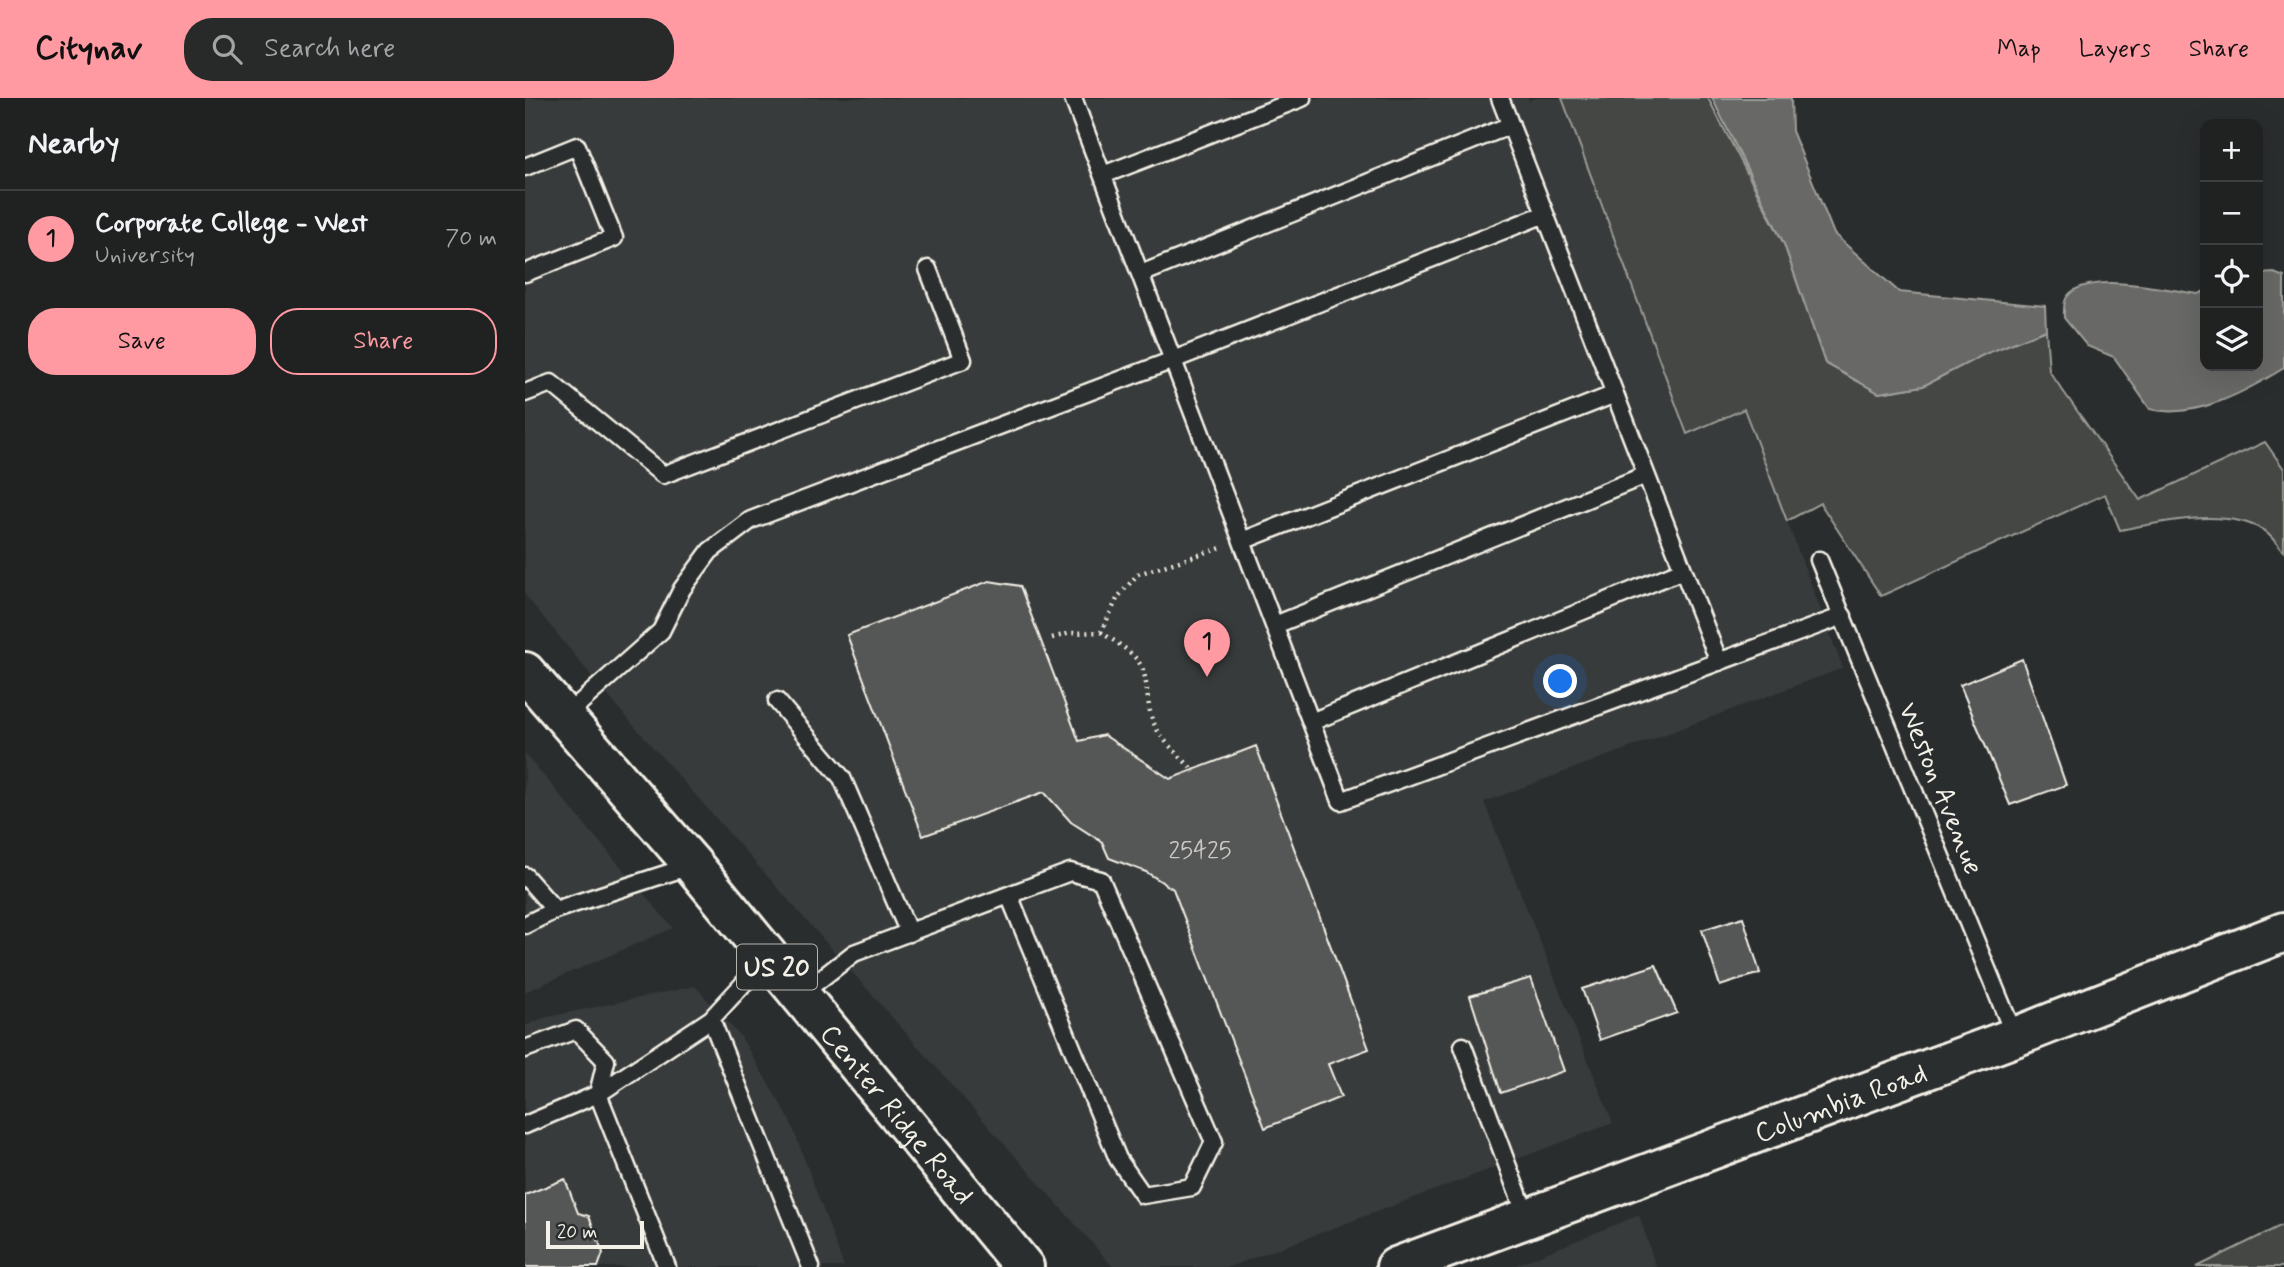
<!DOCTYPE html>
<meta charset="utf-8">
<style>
body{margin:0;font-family:Mynerve,sans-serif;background:#282a2a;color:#f1f3f6}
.controls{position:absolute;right:21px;top:21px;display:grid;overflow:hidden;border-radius:14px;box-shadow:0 7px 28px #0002}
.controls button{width:63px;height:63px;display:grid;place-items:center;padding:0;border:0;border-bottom:2px solid #3d3f40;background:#202222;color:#f1f3f6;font:35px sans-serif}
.scale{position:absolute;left:21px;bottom:18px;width:98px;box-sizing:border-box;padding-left:7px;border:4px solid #f4f1e8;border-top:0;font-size:19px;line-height:24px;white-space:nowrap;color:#f4f1e8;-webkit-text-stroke:5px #2a2d2e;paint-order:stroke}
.you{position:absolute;left:1036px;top:584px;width:24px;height:24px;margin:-18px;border:5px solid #fff;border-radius:50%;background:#1a73e8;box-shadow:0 0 0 10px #1a73e833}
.badge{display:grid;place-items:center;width:46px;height:46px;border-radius:50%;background:#ff9aa2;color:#111;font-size:23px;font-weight:700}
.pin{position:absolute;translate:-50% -58px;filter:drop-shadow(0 2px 4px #0008)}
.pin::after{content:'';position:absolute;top:37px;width:24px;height:21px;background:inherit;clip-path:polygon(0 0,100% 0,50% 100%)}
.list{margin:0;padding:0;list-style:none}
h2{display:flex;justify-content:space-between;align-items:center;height:91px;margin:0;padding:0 28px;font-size:30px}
h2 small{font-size:23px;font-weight:400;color:#a2a4a5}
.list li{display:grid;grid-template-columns:46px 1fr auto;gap:21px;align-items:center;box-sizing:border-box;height:98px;padding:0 28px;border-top:2px solid #3d3f40}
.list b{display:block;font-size:26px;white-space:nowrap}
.list p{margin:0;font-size:23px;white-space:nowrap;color:#a2a4a5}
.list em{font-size:23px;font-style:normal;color:#a2a4a5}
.actions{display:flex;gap:14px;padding:21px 28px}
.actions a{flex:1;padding:16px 0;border:2px solid #ff9aa2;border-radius:28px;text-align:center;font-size:24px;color:#ff9aa2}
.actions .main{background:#ff9aa2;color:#111}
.icon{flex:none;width:38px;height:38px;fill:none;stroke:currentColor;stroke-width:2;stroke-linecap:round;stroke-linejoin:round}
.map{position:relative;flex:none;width:1759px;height:1169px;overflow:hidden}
header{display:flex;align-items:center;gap:42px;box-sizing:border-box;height:98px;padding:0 35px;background:#ff9aa2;color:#111}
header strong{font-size:33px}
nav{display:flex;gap:38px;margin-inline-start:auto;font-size:24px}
.search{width:490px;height:63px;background:#282a2a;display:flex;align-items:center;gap:18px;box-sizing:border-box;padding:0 24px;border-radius:28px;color:#a2a4a5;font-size:26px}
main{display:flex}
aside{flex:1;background:#202222}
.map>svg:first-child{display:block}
.built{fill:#373a3a}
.green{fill:#444645;stroke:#9c9c96;stroke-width:2}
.water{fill:#676866;stroke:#9f9f9a;stroke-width:2}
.building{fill:#555756;stroke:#f4f1e8;stroke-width:2}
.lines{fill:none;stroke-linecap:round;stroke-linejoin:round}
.lane-casing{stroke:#f4f1e8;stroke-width:21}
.secondary-casing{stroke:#f4f1e8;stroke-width:44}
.primary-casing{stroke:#f4f1e8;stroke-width:44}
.path{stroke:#f4f1e8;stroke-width:4.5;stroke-dasharray:2 5;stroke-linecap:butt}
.lane{stroke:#2a2d2e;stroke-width:16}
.secondary{stroke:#2a2d2e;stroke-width:38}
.primary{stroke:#2a2d2e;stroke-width:38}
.labels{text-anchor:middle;stroke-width:5;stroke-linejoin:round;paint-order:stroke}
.number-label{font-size:24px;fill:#cccac4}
.shield{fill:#2a2d2e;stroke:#b7b6b0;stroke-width:2}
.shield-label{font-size:26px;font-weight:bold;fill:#f4f1e8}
.street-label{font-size:28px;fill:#f4f1e8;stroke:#2a2d2e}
</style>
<header>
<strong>Citynav</strong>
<div class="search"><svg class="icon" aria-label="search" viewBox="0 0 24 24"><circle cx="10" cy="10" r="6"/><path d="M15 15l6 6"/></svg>Search here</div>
<nav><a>Map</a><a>Layers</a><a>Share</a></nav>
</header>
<main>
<aside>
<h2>Nearby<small></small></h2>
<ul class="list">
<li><span class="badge">1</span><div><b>Corporate College - West</b><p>University</p></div><em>70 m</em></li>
</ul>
<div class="actions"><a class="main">Save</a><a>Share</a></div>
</aside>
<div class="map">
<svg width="1759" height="1169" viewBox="0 0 1759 1169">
<rect width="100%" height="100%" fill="#2a2d2e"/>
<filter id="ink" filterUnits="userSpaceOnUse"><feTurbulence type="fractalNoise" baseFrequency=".0143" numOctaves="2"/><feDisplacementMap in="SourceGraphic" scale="14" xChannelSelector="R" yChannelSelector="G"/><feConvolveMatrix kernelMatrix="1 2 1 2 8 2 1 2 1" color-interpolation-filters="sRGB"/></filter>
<g filter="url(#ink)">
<path class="built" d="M0 0H1003L1004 3 1009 0H1037L1162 336 1219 311 1318 570 959 704 1088 1025 704 1169H588L88 604 0 497Z
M0 656 148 830 0 894Z
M170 888 216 939 265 1022 319 1169H0V928L18 920Z
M1114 1117 1131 1169H986Z"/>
<path class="green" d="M1037 0H1183L1259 146 1300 265 1354 295 1398 288 1460 255 1521 232 1524 273 1615 402 1740 344 1759 371V454C1752 447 1745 435 1736 431 1700 410 1635 424 1595 432L1580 396 1356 498 1295 405 1262 423 1219 311 1162 336Z
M1759 1126V1169H1672Z"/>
<path class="water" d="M1187 0H1266L1267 33 1309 136 1374 194 1520 208 1521 232 1460 256 1398 288 1354 295 1300 265 1259 146Z
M1749 175 1759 179V270C1722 293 1670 322 1625 311L1589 259 1562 248 1539 220C1539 213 1538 204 1542 199 1560 172 1644 192 1673 196L1680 193V268H1733V176Z"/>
<path class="building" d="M464 483 495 488 554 643 579 637 645 681 731 648 844 951 803 966 816 999 740 1030 648 791 621 774 584 760 577 744 546 724 519 694 398 738 322 537Z
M1497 561 1541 687 1485 707 1435 587Z
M1218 819 1235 875 1195 888 1177 832Z
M1131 867 1152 915 1075 942 1057 891Z
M1006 880 1039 973 976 995 945 898Z
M40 1081 53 1115 64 1118 78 1155 73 1169H0V1097Z"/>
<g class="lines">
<defs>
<path id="lane" d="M548 0 816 703 1318 518
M975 0 1194 564
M0 69 52 48 89 140 0 175
M578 77 777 0
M616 176 986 27
M0 295 26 285 138 377 438 262 403 171
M717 443 1090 296
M1294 462 1490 939
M750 527 1121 377
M252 603 317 680 384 835
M39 619 136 533 157 491 185 453 226 422 648 262 1020 116
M786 624 1158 472
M0 778 30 812 168 767
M0 827 30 812
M275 897 329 855 545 774 576 782 689 1044 667 1089 618 1097 593 1061 484 797
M186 921 286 1169
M938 948 1002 1120
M0 951 51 932 81 963 73 996 0 1027
M142 1169 73 996 186 921 243 859"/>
<g id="secondary">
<path id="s1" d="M871 1169 1490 939 1759 834"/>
</g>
<g id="primary">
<path id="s2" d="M0 574 168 767 499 1169"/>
</g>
</defs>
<use href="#lane" class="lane-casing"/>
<use href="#secondary" class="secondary-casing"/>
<use href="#primary" class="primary-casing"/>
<path class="path" d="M576 534C591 545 614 556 619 575 623 591 622 608 628 623 636 644 656 657 669 674
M527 540 546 535 576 534 593 499 613 476 696 450"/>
<use href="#lane" class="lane"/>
<use href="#secondary" class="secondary"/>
<use href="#primary" class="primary"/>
</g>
</g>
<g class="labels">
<g class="number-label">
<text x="675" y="760">25425</text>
</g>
<rect class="shield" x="212" y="846.5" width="80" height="45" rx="5"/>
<g class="shield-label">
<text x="252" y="878">US 20</text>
</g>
<g class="street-label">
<text transform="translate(1417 690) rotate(68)" y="10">Weston Avenue</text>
<text dy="10" stroke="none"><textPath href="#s1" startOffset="474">Columbia Road</textPath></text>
<text dy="10" stroke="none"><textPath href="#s2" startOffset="578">Center Ridge Road</textPath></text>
</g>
</g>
</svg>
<div class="controls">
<button>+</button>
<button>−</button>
<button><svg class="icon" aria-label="locate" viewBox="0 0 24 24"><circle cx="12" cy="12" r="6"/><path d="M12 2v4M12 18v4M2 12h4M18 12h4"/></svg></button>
<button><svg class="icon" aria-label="layers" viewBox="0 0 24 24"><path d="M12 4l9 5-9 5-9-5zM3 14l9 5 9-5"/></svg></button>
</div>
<div class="scale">20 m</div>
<div class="you"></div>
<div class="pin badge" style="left:682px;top:579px">1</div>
</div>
</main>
